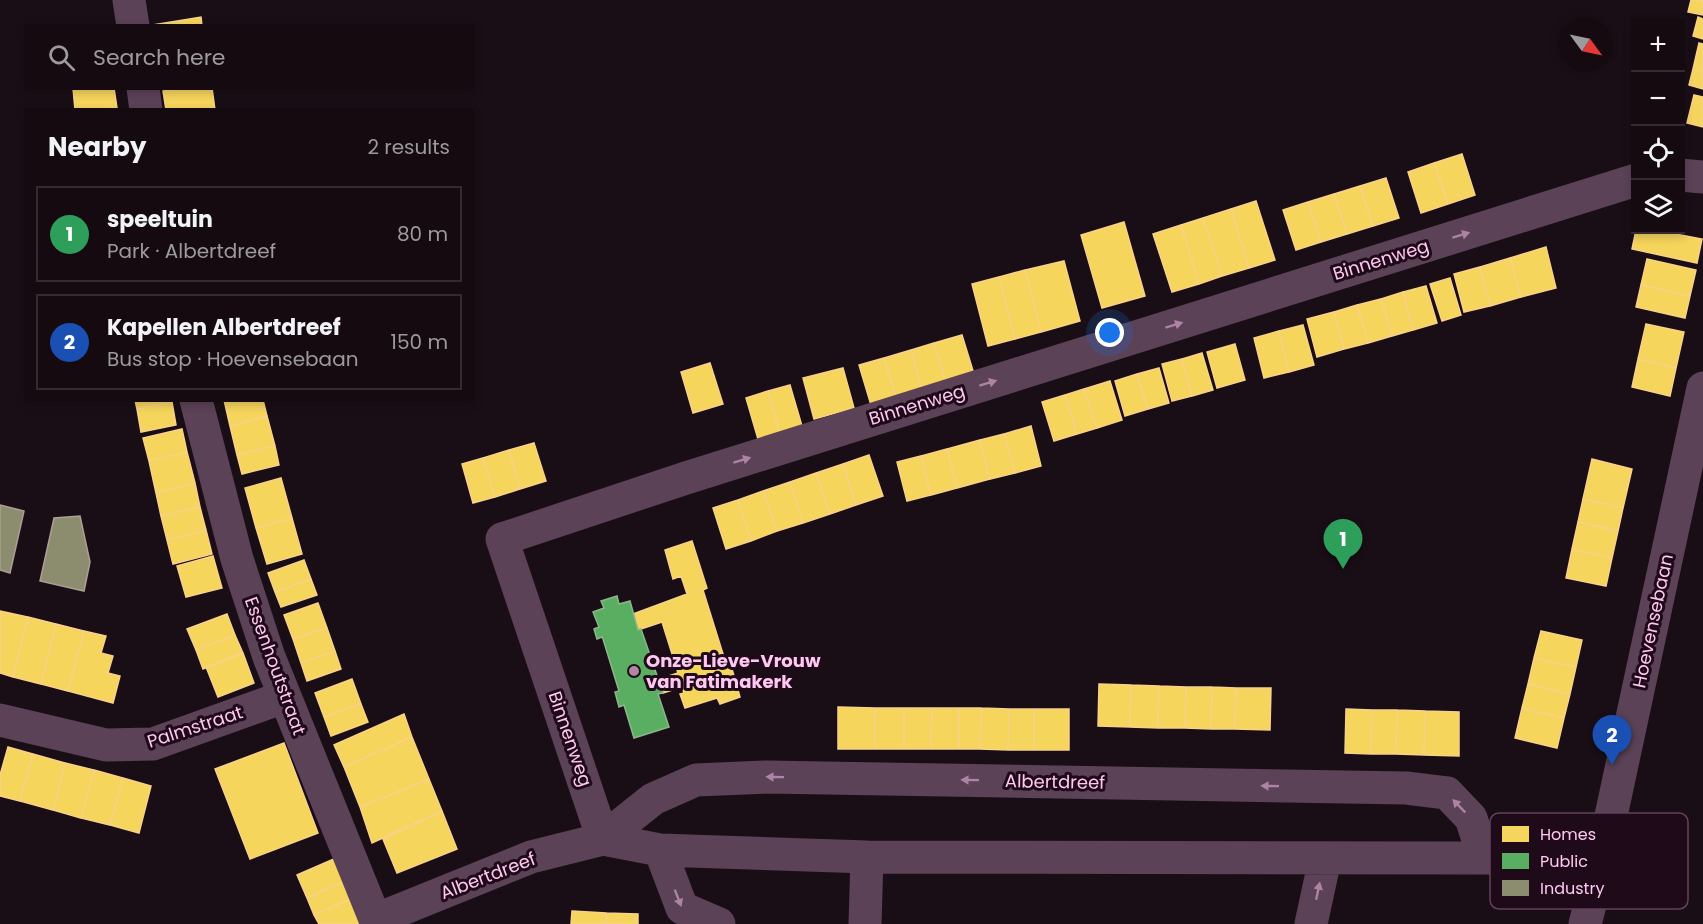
<!DOCTYPE html>
<meta charset="utf-8">
<style>
body{margin:0;font-family:Poppins,sans-serif;background:#21181e;color:#f1f3f6}
.controls{position:absolute;right:18px;top:18px;display:grid;overflow:hidden;border-radius:0px;box-shadow:0 3px 9px #0003}
.controls button{width:54px;height:54px;display:grid;place-items:center;padding:0;border:0;border-bottom:2px solid #332b30;background:#140a10;color:#f1f3f6;font:30px sans-serif}
.compass{position:absolute;left:1559px;top:18px;width:54px;height:54px;border-radius:50%;background:#140a10;box-shadow:0 3px 9px #0003;rotate:123deg}
.you{position:absolute;left:1110px;top:333px;width:21px;height:21px;margin:-15px;border:4px solid #fff;border-radius:50%;background:#1a73e8;box-shadow:0 0 0 9px #1a73e833}
.badge{display:grid;place-items:center;width:39px;height:39px;border-radius:50%;background:#0f766e;color:#fff;font-size:20px;font-weight:700}
.pin{position:absolute;translate:-50% -50px;filter:drop-shadow(0 2px 3px #0008)}
.pin::after{content:'';position:absolute;top:32px;width:21px;height:18px;background:inherit;clip-path:polygon(0 0,100% 0,50% 100%)}
.list{margin:0;padding:0;list-style:none}
h2{display:flex;justify-content:space-between;align-items:center;height:78px;margin:0;padding:0 24px;font-size:26px}
h2 small{font-size:20px;font-weight:400;color:#9d9a9f}
.list li{display:grid;grid-template-columns:39px 1fr auto;gap:18px;align-items:center;box-sizing:border-box;height:96px;margin:0 12px 12px;padding:0 12px;border:2px solid #332b30;border-radius:0px}
.list b{display:block;font-size:22px;white-space:nowrap}
.list p{margin:0;font-size:20px;white-space:nowrap;color:#9d9a9f}
.list em{font-size:20px;font-style:normal;color:#9d9a9f}
.icon{flex:none;width:33px;height:33px;fill:none;stroke:currentColor;stroke-width:2;stroke-linecap:round;stroke-linejoin:round}
.map{position:relative;flex:none;width:1703px;height:924px;overflow:hidden}
.search{position:absolute;background:#140a10;box-shadow:0 3px 9px #0003;left:24px;top:24px;width:450px;height:66px;display:flex;align-items:center;gap:15px;box-sizing:border-box;padding:0 21px;border-radius:0px;color:#9d9a9f;font-size:22px}
.panel{position:absolute;background:#140a10;box-shadow:0 3px 9px #0003;left:24px;top:108px;width:450px;height:294px;border-radius:0px}
.map>svg:first-child{display:block}
.homes{fill:#f6d55c;stroke:#f9d189;stroke-width:1.5}
.public{fill:#5aae61;stroke:#8cb68c;stroke-width:1.5}
.industry{fill:#8c8c6e;stroke:#ae9e95;stroke-width:1.5}
.lines{fill:none;stroke-linecap:round;stroke-linejoin:round}
.minor{stroke:#5b4257;stroke-width:33}
.oneway{fill:#ad84a4}
.poi-dot{fill:#af86a4;stroke:#1e0a18;stroke-width:2}
.labels{text-anchor:middle;stroke-width:6;stroke-linejoin:round;paint-order:stroke}
.street-label{font-size:18px;fill:#ffc7f1;stroke:#1e0a18}
.poi-label{font-size:18px;font-weight:bold;fill:#ffc7f1;stroke:#1e0a18;text-anchor:start}
.key{fill:#1e0a18;stroke:#624359;stroke-width:1.5}
.key-label{font-size:16px;fill:#ffc7f1}
</style>
<div class="map">
<svg width="1703" height="924" viewBox="0 0 1703 924">
<rect width="100%" height="100%" fill="#1a0e16"/>
<path class="homes" d="M1691 0H1703V15L1688 12Z
M201 17 202 26H153V25Z
M1698 17 1703 19V39L1693 36Z
M1699 43 1703 44V71L1693 69Z
M1693 69 1703 71V89L1689 85Z
M73 88H114L117 108 75 110Z
M177 88H212L215 110H166L163 91Z
M1694 95 1703 97V127L1687 123Z
M1462 154 1475 195 1448 204 1434 163Z
M1434 163 1448 204 1421 213 1408 172Z
M1386 178 1399 218 1373 226 1360 186Z
M1360 186 1373 226 1347 234 1334 194Z
M1334 194 1347 234 1321 242 1308 202Z
M1256 201 1275 260 1249 268 1231 209Z
M1308 202 1321 242 1296 250 1283 210Z
M1231 209 1249 268 1222 276 1203 218Z
M1203 218 1222 276 1199 284 1181 225Z
M1124 222 1145 296 1102 308 1081 235Z
M1181 225 1199 284 1172 292 1153 234Z
M1636 230H1655L1702 239 1697 263 1632 249Z
M1546 247 1556 288 1521 297 1510 258Z
M1510 258 1521 297 1490 306 1480 267Z
M1647 259 1696 270 1690 296 1641 285Z
M1064 261 1080 321 1041 332 1025 270Z
M1480 267 1490 306 1464 312 1454 274Z
M1025 270 1041 332 1015 339 999 277Z
M999 277 1015 339 988 346 972 284Z
M1450 278 1461 315 1442 321 1430 284Z
M1641 285 1690 296 1685 318 1636 307Z
M1426 286 1437 323 1413 330 1403 292Z
M1403 292 1413 330 1392 336 1381 299Z
M1381 299 1392 336 1368 343 1357 305Z
M1357 305 1368 343 1344 349 1334 312Z
M1334 312 1344 349 1317 357 1307 319Z
M1646 324 1684 332 1676 368 1638 359Z
M1303 325 1314 365 1289 372 1279 331Z
M1279 331 1289 372 1264 378 1254 338Z
M962 335 974 374 946 383 934 343Z
M934 343 946 383 922 390 911 350Z
M1235 344 1245 380 1217 388 1207 352Z
M911 350 922 390 896 398 884 358Z
M1202 353 1213 390 1192 396 1182 359Z
M884 358 896 398 871 405 859 365Z
M1182 359 1192 396 1172 401 1162 364Z
M1638 359 1676 368 1670 396 1632 387Z
M710 363 723 404 693 413 681 372Z
M843 368 854 408 814 419 803 378Z
M1159 368 1169 403 1148 409 1137 374Z
M1137 374 1148 409 1125 416 1115 381Z
M1110 381 1122 420 1097 428 1084 389Z
M790 385 802 426 780 433 768 391Z
M1084 389 1097 428 1077 434 1065 395Z
M768 391 780 433 758 439 746 398Z
M1065 395 1077 434 1054 441 1042 402Z
M135 400H171L172 402 137 409Z
M224 400H263L267 416 230 426Z
M172 402 176 425 141 432 137 409Z
M267 416 275 446 237 455 230 426Z
M1031 426 1041 466 1015 473 1004 434Z
M182 429 187 452 149 461 143 438Z
M1004 434 1015 473 990 479 980 440Z
M980 440 990 479 957 488 947 449Z
M534 443 546 481 520 489 509 450Z
M275 446 279 465 242 474 237 455Z
M947 449 957 488 931 495 921 456Z
M509 450 520 489 495 497 483 458Z
M187 452 195 483 156 493 149 461Z
M869 455 883 496 856 505 843 464Z
M921 456 931 495 907 501 897 462Z
M483 458 495 497 473 503 462 464Z
M1592 459 1632 469 1623 508 1583 499Z
M843 464 856 505 830 514 816 473Z
M816 473 830 514 803 523 790 482Z
M281 478 292 518 256 528 245 488Z
M790 482 803 523 777 531 763 491Z
M195 483 200 507 161 516 156 493Z
M763 491 777 531 751 541 738 500Z
M1583 499 1623 508 1618 531 1578 522Z
M738 500 751 541 726 549 713 508Z
M200 507 206 530 167 540 161 516Z
M292 518 302 554 267 564 256 528Z
M1578 522 1618 531 1612 558 1572 549Z
M206 530 212 554 173 564 167 540Z
M692 541 707 588 703 590 728 670 732 669 740 697 720 704 717 698 685 708 680 694 684 693 682 687 663 693 659 679 678 673 662 622 638 630 633 614 687 594 681 576 673 579 665 550Z
M1572 549 1612 558 1606 586 1566 578Z
M213 556 222 588 186 597 177 566Z
M304 560 311 579 275 592 268 573Z
M311 579 317 595 281 607 275 592Z
M318 603 327 628 293 639 284 615Z
M0 611 28 617 13 677 0 673Z
M227 614 235 635 196 650 187 629Z
M28 617 56 624 41 684 13 677Z
M56 624 84 631 68 691 41 684Z
M327 628 335 651 301 663 293 639Z
M84 631 106 636 101 653 113 656 108 673 120 676 113 703 68 691Z
M1541 631 1582 640 1576 667 1534 658Z
M235 635 243 653 203 669 196 650Z
M335 651 341 669 307 681 301 663Z
M243 653 254 683 218 697 206 667Z
M1534 658 1576 667 1570 694 1528 684Z
M352 679 361 704 324 717 315 693Z
M1099 684 1131 685 1130 727 1098 726Z
M1528 684 1570 694 1564 718 1522 708Z
M1131 685 1159 686 1158 728 1130 727Z
M1159 686 1186 687 1185 728H1158Z
M1186 687H1212L1211 729 1185 728Z
M1212 687 1236 688 1235 729H1211Z
M1236 688H1271L1270 730 1235 729Z
M361 704 368 722 331 736 324 717Z
M838 707 875 708V749H838Z
M875 708H904V749H875Z
M904 708H932L931 749H904Z
M932 708H959V749H931Z
M959 708H981L980 749H959Z
M981 708 1009 709 1008 750 980 749Z
M1522 708 1564 718 1557 748 1515 738Z
M1009 709H1034V750H1008Z
M1034 709H1069V750H1034Z
M1346 709 1372 710 1371 754 1345 753Z
M1372 710H1397L1396 754H1371Z
M1397 710 1425 711 1424 755 1396 754Z
M1425 711 1459 712V756L1424 755Z
M404 714 412 737 344 767 334 745Z
M412 737 429 779 360 807 344 767Z
M284 743 318 833 250 859 215 769Z
M8 747 33 754 20 801 0 796V775Z
M33 754 65 763 53 810 20 801Z
M65 763 94 770 81 818 53 810Z
M94 770 123 778 110 825 81 818Z
M123 778 151 786 139 833 110 825Z
M429 779 442 811 372 843 360 807Z
M442 811 457 849 397 873 383 839Z
M336 858 346 881 307 898 297 875Z
M346 881 353 898 314 915 307 898Z
M353 898 362 924H319L314 915Z
M572 911 606 913V924H571Z
M606 913 638 914V924H606Z"/>
<path class="public" d="M617 596 619 604 630 601 638 630 641 629 663 693 658 694 669 727 634 738 624 705 619 707 615 692 619 691 603 639 602 637 597 639 594 629 599 627 593 612 604 608 601 601Z"/>
<path class="industry" d="M0 505 24 511 10 573 0 570Z
M80 516 90 562 84 591 40 581 54 518Z"/>
<g class="lines">
<path class="minor" d="M129 0 133 26
M143 88 146 110
M1680 175 1703 177
M196 400 237 559 269 657 377 924
M0 720 106 745 153 744 284 697
M603 839 502 539 686 478 1636 180
M603 839 660 850 867 857 1484 858 1535 859 1600 867
M660 850 682 908 719 924
M375 920 531 857 603 839 653 799 696 780 767 777 1406 788 1447 793 1471 818 1484 858
M865 924 867 857
M1311 924 1325 859
M1585 924 1600 867 1703 388"/>
</g>
<defs><path id="oneway-solid" d="M-6-.8H1V-3.2L6.5 0L1 3.2V.8H-6Z" transform="scale(1.5)"/></defs>
<g class="oneway">
<use href="#oneway-solid" transform="translate(1461 235) rotate(-17)"/>
<use href="#oneway-solid" transform="translate(1174 325) rotate(-17)"/>
<use href="#oneway-solid" transform="translate(988 383) rotate(-17)"/>
<use href="#oneway-solid" transform="translate(742 460) rotate(-17)"/>
<use href="#oneway-solid" transform="translate(775 777) rotate(-179)"/>
<use href="#oneway-solid" transform="translate(970 780) rotate(-179)"/>
<use href="#oneway-solid" transform="translate(1270 786) rotate(-179)"/>
<use href="#oneway-solid" transform="translate(1459 806) rotate(-134)"/>
<use href="#oneway-solid" transform="translate(1318 891) rotate(-78)"/>
<use href="#oneway-solid" transform="translate(678 898) rotate(69)"/>
</g>
<circle class="poi-dot" cx="634" cy="671" r="6"/>
<g class="labels">
<g class="street-label">
<text transform="translate(1381 260) rotate(-17)" y="6">Binnenweg</text>
<text transform="translate(917 405) rotate(-17)" y="6">Binnenweg</text>
<text transform="translate(1653 621) rotate(-78)" y="6">Hoevensebaan</text>
<text transform="translate(275 666) rotate(70)" y="6">Essenhoutstraat</text>
<text transform="translate(195 727) rotate(-18)" y="6">Palmstraat</text>
<text transform="translate(570 739) rotate(71)" y="6">Binnenweg</text>
<text transform="translate(1055 782) rotate(1)" y="6">Albertdreef</text>
<text transform="translate(488 876) rotate(-21)" y="6">Albertdreef</text>
</g>
<g class="poi-label">
<text x="646" y="667">Onze-Lieve-Vrouw<tspan x="646" dy="21">van Fatimakerk</tspan></text>
</g>
</g>
<rect x="1490" y="813" width="198" height="96" rx="9" class="key"/>
<rect x="1502" y="826" width="27" height="16" fill="#f6d55c"/>
<rect x="1502" y="853" width="27" height="16" fill="#5aae61"/>
<rect x="1502" y="880" width="27" height="16" fill="#8c8c6e"/>
<g class="key-label">
<text x="1540" y="840">Homes</text>
<text x="1540" y="867">Public</text>
<text x="1540" y="894">Industry</text>
</g>
</svg>
<div class="controls">
<button>+</button>
<button>−</button>
<button><svg class="icon" aria-label="locate" viewBox="0 0 24 24"><circle cx="12" cy="12" r="6"/><path d="M12 2v4M12 18v4M2 12h4M18 12h4"/></svg></button>
<button><svg class="icon" aria-label="layers" viewBox="0 0 24 24"><path d="M12 4l9 5-9 5-9-5zM3 14l9 5 9-5"/></svg></button>
</div>
<svg class="compass" viewBox="-18 -18 36 36"><path d="M0-13l5 13h-10z" fill="#e53935"/><path d="M0 13l5-13h-10z" fill="#9d9a9f"/></svg>
<div class="you"></div>
<div class="pin badge" style="left:1343px;top:569px;background:#2e9e5b">1</div>
<div class="pin badge" style="left:1612px;top:765px;background:#1a4fb4">2</div>
<div class="search"><svg class="icon" aria-label="search" viewBox="0 0 24 24"><circle cx="10" cy="10" r="6"/><path d="M15 15l6 6"/></svg>Search here</div>
<section class="panel">
<h2>Nearby<small>2 results</small></h2>
<ul class="list">
<li><span class="badge" style="background:#2e9e5b">1</span><div><b>speeltuin</b><p>Park · Albertdreef</p></div><em>80 m</em></li>
<li><span class="badge" style="background:#1a4fb4">2</span><div><b>Kapellen Albertdreef</b><p>Bus stop · Hoevensebaan</p></div><em>150 m</em></li>
</ul>
</section>
</div>
